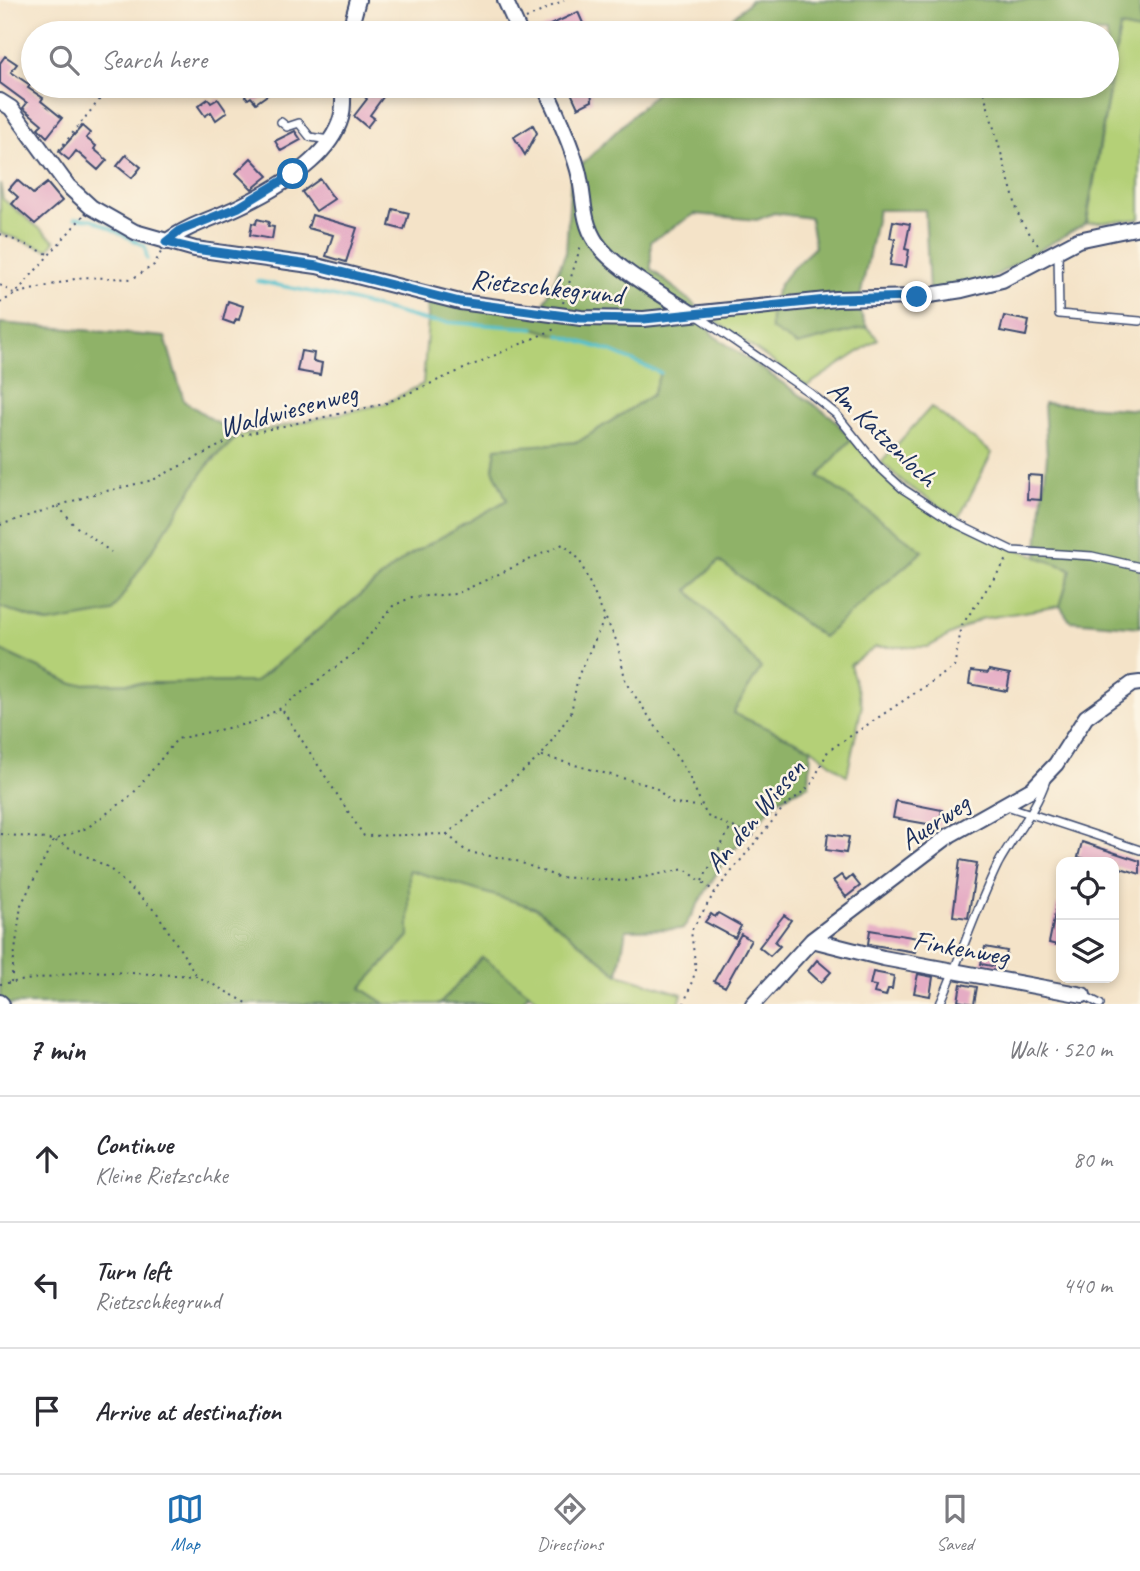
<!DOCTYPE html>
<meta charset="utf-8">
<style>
body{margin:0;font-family:Caveat,sans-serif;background:#f2f2f3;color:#2b2b33}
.controls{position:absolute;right:21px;bottom:21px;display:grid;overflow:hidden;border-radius:14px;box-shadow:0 4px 10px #0003}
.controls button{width:63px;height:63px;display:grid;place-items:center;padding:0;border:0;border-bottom:2px solid #e1e1e2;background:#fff;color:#2b2b33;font:35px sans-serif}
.stop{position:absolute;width:21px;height:21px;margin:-16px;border:5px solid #1f6fb2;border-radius:50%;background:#fff}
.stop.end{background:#1f6fb2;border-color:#fff;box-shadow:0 2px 7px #0008}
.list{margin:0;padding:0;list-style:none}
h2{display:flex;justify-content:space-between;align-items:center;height:91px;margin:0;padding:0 28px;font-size:30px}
h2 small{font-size:23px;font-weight:400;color:#7c7c81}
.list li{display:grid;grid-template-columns:46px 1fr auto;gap:21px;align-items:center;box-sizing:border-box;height:126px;padding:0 28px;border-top:2px solid #e1e1e2}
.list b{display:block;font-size:26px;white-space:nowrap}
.list p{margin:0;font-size:23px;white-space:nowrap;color:#7c7c81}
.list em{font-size:23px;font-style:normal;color:#7c7c81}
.icon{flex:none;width:38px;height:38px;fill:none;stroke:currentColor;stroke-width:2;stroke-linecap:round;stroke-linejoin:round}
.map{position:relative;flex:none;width:1140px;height:1004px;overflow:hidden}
.search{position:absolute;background:#fff;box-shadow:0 4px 10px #0003;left:21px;right:21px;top:21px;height:77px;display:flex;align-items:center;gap:18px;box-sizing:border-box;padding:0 24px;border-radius:38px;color:#7c7c81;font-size:26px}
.sheet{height:469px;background:#fff}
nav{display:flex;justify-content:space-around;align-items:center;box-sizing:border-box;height:98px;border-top:2px solid #e1e1e2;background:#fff;font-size:19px;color:#7c7c81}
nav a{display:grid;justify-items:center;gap:4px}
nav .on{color:#1f6fb2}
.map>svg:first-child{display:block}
.green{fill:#b4d077;stroke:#68806a;stroke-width:2}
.forest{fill:#8fb268;stroke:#557063;stroke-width:2}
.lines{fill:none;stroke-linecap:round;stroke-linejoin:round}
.stream{stroke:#55c1ce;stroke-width:3.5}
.building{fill:#e5acc4}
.lane-casing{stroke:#3c4a6e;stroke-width:10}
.street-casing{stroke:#3c4a6e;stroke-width:18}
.path{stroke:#3c4a6e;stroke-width:2;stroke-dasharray:2 5;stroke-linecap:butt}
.lane{stroke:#fff;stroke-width:7}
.street{stroke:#fff;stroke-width:14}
.route{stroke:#1f6fb2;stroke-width:9}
.labels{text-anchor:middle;stroke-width:5;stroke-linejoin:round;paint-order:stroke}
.street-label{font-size:28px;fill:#1b2f5e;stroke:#fcf5e5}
</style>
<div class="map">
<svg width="1140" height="1004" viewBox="0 0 1140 1004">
<rect width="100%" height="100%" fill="#fcf5e5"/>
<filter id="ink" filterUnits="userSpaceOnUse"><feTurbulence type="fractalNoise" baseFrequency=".0143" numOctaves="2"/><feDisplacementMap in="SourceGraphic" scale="14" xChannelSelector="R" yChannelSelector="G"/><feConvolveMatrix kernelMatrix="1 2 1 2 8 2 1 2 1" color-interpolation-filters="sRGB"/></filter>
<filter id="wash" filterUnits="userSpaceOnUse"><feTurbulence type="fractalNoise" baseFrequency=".00686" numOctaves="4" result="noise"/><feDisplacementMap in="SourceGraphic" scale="28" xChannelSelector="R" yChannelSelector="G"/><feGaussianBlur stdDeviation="1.57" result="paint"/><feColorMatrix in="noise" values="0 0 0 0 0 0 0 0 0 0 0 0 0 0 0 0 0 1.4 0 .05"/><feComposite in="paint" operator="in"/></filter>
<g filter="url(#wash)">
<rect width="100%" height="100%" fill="#f4e3c8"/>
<path class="green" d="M1120 27 1140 31V219L1087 223Z
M0 183 3 199 55 241 48 250 0 233Z
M770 311 797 345 867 327 878 339 807 386 707 315Z
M428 321 534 328 610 351 661 373 652 395 578 442 496 449 493 469 507 500 406 557 255 682 73 684 0 650V607L48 623 238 436 384 404 423 384Z
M931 407 992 453 959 518 908 486 881 462Z
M851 439 873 466 877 465C938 521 995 541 1071 569L1060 606 980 619 928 647H876L850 665 862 705 847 776 811 748 732 713 688 590 719 561 823 637 922 551 818 476Z
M409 869 536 908 618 974 682 994 679 1004H543L482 957 440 1004H386L361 988 409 936Z"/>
<path class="forest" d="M751 0H1140V31L1120 27 1086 223 988 280 929 291 925 210H878L858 308 867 327 797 345 771 329C768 288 787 273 815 247L810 218 774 213 757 220 695 214 651 241V269L694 304 713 335 832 417 851 439 819 476 923 551 823 637 719 561 688 590 761 668 733 713 811 748 809 785 779 799 726 858 683 929 626 930 618 974 536 908 409 870V936L361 988 386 1004H0V650L73 684 255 682 406 557 507 500 493 469 496 448 578 442 652 395 660 373 610 351 534 328 428 321 427 293 541 311 566 252 571 175 663 86H1107V33H717Z
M0 323 165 337 184 401 238 436 211 460 112 612 48 623 0 607Z
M1044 403 1140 410V627L1070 621 1060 606 1071 569 1037 557 1047 456Z
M482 957 529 993 521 1004H440Z"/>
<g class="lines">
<path class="stream" d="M75 218 92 219 145 246 147 259
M257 281 346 299 428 321 534 328
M559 335 610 351 661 373"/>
</g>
<g id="blocks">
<path class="building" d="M578 12 586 30 580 33H533Z
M5 56 17 64 11 72 30 85 28 88 43 98 41 101 62 118 47 137 38 128 42 124 23 108 27 103 0 83V63Z
M238 86H280L256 103 251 97 248 99Z
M568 86 591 88 592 101 578 108Z
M371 89 383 97 370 115 374 118 367 127 354 116 367 99 365 97Z
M208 99 211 103 218 99 227 112 216 120 211 112 205 116 198 106Z
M533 125 537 133 525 155 514 137Z
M82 126 90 133 86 138 96 146 94 149 107 160 98 170 76 151 69 160 59 152Z
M295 131 301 140 281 151 275 141Z
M126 155 141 167 132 178 117 166Z
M251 158 268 176 252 189 236 173Z
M320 179 334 199 316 211 302 192Z
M17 180 33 194 47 183 62 201 35 224 12 204 18 197 9 189Z
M393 209 409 213 404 230 389 226Z
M312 215 357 228 346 262 326 256 333 235 308 228Z
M257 219 269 222 268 226 274 227 272 239 250 235 252 223 256 224Z
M893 221 910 224 905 249 909 250 906 267 890 265 895 239 890 238Z
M228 301 243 306 239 320 236 319 234 324 223 320Z
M1004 316 1029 321 1026 336 1000 331Z
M301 351 314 353 313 361 322 363 320 375 297 371Z
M1028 475 1042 476 1041 500 1027 499Z
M989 670 1010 674 1007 691 969 684 971 671 988 673Z
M896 801 942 810 939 826 893 818Z
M828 834 849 837 846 853 826 850Z
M1082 842 1140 861V874L1114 866V862H1096L1078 857Z
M960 860 977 863 968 918 953 916Z
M841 875 846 881 852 876 860 886 846 897 833 881Z
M1057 904 1061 905V946L1049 943Z
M718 913 741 926 735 938 705 922 711 914 715 917Z
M784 915 791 920 775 942 780 946 770 956 759 947Z
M870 930 918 938 915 952 868 944Z
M741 934 751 940 725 987 714 981Z
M985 947 1007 951 1003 968 981 964Z
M817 960 831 972 821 983 808 971Z
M873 972 894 976 892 989H888L886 996 874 993 876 986 870 985Z
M918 974 933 977 930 996 914 993Z
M961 984 977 987 974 1004 958 1001Z"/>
</g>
</g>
<g filter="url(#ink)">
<use href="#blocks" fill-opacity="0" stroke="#3c4a6e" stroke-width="2"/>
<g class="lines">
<defs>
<path id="lane" d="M281 122 287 127 299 123 310 137 329 140
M1058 251 1059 314 1140 321
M698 316 810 393 836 414 877 465 903 489 957 524 1013 551 1092 556 1140 567
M1004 805 1140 850
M1083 995 1100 1004
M940 1004C960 958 976 909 998 864 1013 836 1036 811 1046 780"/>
<path id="street" d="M505 0 520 33
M349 33 358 0
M544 86C557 113 570 141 578 170 585 196 581 219 596 242 613 268 665 296 691 313
M0 101 11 108 68 186 91 207 135 232 195 249 317 266 460 302 581 318 644 319 836 299 917 297 962 290 1002 280 1078 240 1140 227
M166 242C188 225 213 219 238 207 274 190 329 159 341 118 344 108 343 96 343 86
M812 940 883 958 1083 995
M0 1002 2 1004
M753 1004 812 940 950 835 1032 789 1056 764 1086 717 1132 684 1140 683"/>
</defs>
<use href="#lane" class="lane-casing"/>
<use href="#street" class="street-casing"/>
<path class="path" d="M526 19 564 0
M982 86 1020 220 1038 245
M59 150 109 88
M0 234 48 254
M0 285 15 294 83 216
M0 303 15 294 83 277 132 279 154 265 161 252
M563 303 581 245
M58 506 74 525 111 552
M0 525 94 494 153 480 238 436 384 404 557 328
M606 619 617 642 626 683 687 772 707 816 759 838
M542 756 655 787 673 804 700 806
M0 834 54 840 108 867 157 913 197 976
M447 834 467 852 514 860 558 877 624 881 685 869 715 892
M702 881 731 827
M11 982 21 905 54 840 87 828 132 795 177 739 255 722 281 708 356 652 393 606 412 597 456 594 563 544 579 559 605 618 578 676 571 713 541 756 447 834 364 836 281 708
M0 984 87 971 197 976 249 1004
M684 1004 696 970 691 931 715 892 783 808 811 785 828 751 954 667 962 625 1008 558"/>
<use href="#lane" class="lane"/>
<use href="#street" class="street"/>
</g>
</g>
<g class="lines" filter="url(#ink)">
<path class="route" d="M293 174 239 207 181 230 166 242 195 249 317 266 460 302 581 318 644 319 836 299 917 297"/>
</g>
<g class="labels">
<g class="street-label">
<text transform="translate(547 286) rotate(6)" y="10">Rietzschkegrund</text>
<text transform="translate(288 409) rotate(-15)" y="10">Waldwiesenweg</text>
<text transform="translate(883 433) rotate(44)" y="10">Am Katzenloch</text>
<text transform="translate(754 815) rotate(-50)" y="10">An den Wiesen</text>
<text transform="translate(934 821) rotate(-34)" y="10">Auerweg</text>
<text transform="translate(961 947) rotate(10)" y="10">Finkenweg</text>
</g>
</g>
</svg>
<div class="controls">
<button><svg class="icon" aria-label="locate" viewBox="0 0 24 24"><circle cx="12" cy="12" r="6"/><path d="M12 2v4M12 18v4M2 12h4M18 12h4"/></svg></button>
<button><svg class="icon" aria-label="layers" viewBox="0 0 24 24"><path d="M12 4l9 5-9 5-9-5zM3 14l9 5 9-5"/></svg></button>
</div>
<div class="stop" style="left:293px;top:174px"></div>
<div class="stop end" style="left:917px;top:297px"></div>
<div class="search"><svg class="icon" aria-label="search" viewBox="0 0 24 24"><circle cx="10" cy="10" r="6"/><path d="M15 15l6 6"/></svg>Search here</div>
</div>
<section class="sheet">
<h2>7 min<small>Walk · 520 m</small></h2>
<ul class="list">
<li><svg class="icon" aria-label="ahead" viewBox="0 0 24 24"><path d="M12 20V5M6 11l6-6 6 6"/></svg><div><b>Continue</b><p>Kleine Rietzschke</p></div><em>80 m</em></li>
<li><svg class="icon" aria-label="left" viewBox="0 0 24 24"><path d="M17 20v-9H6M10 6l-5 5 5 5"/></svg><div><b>Turn left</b><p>Rietzschkegrund</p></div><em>440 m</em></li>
<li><svg class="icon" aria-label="arrive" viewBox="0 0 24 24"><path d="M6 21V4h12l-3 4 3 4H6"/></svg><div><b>Arrive at destination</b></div></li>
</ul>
</section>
<nav>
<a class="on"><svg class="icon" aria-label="map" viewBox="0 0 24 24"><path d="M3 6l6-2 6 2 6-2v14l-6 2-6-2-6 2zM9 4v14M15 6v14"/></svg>Map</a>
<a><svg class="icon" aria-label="directions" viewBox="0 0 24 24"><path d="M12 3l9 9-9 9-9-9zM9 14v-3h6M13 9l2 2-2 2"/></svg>Directions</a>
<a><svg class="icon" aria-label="saved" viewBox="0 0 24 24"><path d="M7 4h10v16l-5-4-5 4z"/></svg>Saved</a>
</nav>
